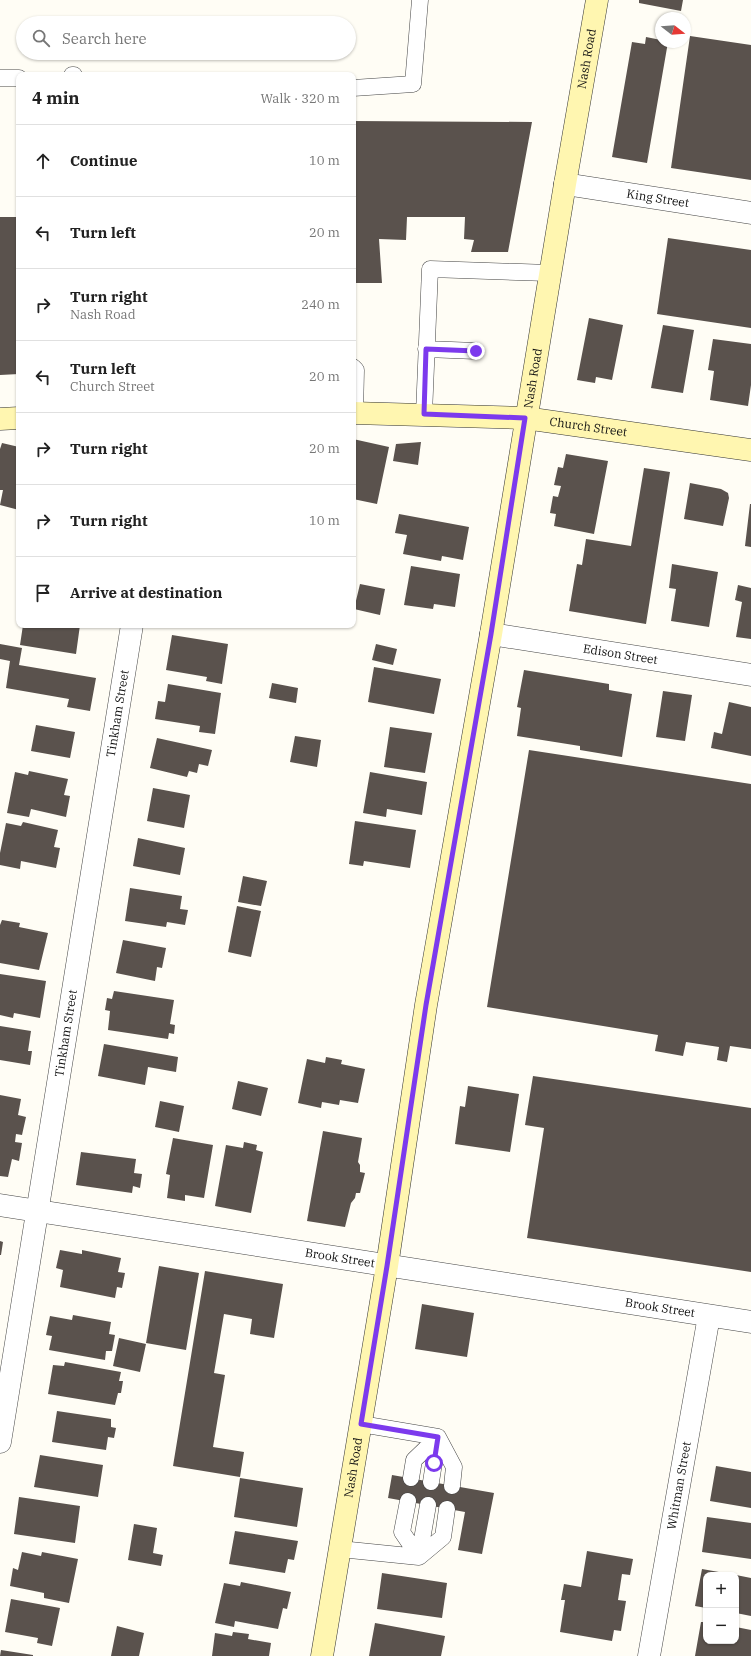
<!DOCTYPE html>
<meta charset="utf-8">
<style>
body{margin:0;font-family:"IBM Plex Serif",serif;background:#f6f6f6;color:#222}
.controls{position:absolute;right:12px;bottom:12px;display:grid;overflow:hidden;border-radius:8px;box-shadow:0 1px 3px #0004}
.controls button{width:36px;height:36px;display:grid;place-items:center;padding:0;border:0;border-bottom:1px solid #e0e0e0;background:#fff;color:#222;font:20px sans-serif}
.compass{position:absolute;left:655px;top:12px;width:36px;height:36px;border-radius:50%;background:#fff;box-shadow:0 1px 3px #0004;rotate:107deg}
.stop{position:absolute;width:12px;height:12px;margin:-9px;border:3px solid #7c3aed;border-radius:50%;background:#fff}
.stop.end{background:#7c3aed;border-color:#fff;box-shadow:0 1px 4px #0008}
.list{margin:0;padding:0;list-style:none}
h2{display:flex;justify-content:space-between;align-items:center;height:52px;margin:0;padding:0 16px;font-size:17px}
h2 small{font-size:13px;font-weight:400;color:#767676}
.list li{display:grid;grid-template-columns:26px 1fr auto;gap:12px;align-items:center;box-sizing:border-box;height:72px;padding:0 16px;border-top:1px solid #e0e0e0}
.list b{display:block;font-size:15px;white-space:nowrap}
.list p{margin:0;font-size:13px;white-space:nowrap;color:#767676}
.list em{font-size:13px;font-style:normal;color:#767676}
.icon{flex:none;width:22px;height:22px;fill:none;stroke:currentColor;stroke-width:2;stroke-linecap:round;stroke-linejoin:round}
.map{position:relative;flex:none;width:751px;height:1656px;overflow:hidden}
.search{position:absolute;background:#fff;box-shadow:0 1px 3px #0004;left:16px;top:16px;width:340px;height:44px;display:flex;align-items:center;gap:10px;box-sizing:border-box;padding:0 14px;border-radius:22px;color:#767676;font-size:15px}
.panel{position:absolute;background:#fff;box-shadow:0 1px 3px #0004;left:16px;top:72px;width:340px;height:556px;border-radius:8px}
.map>svg:first-child{display:block}
.building{fill:#5a524d}
.lines{fill:none;stroke-linecap:round;stroke-linejoin:round}
.service-casing{stroke:#444;stroke-width:17}
.minor-casing{stroke:#444;stroke-width:23}
.secondary-casing{stroke:#333;stroke-width:23}
.service{stroke:#fff;stroke-width:16}
.minor{stroke:#fff;stroke-width:22}
.secondary{stroke:#fff6b0;stroke-width:22}
.route{stroke:#7c3aed;stroke-width:5}
.labels{text-anchor:middle;stroke-width:4;stroke-linejoin:round;paint-order:stroke}
.street-label{font-size:12px;fill:#111;stroke:#fff}
</style>
<div class="map">
<svg width="751" height="1656" viewBox="0 0 751 1656">
<rect width="100%" height="100%" fill="#fffdf5"/>
<path class="building" d="M639 0H683L681 11 639 3Z
M690 36 751 45V180L671 168Z
M646 37 661 40V42H668L647 163 612 157 632 42 645 44Z
M353 121 532 122 508 252H471L474 240 464 239 465 217H407L406 240 379 239 382 283H353Z
M0 217H19V374L0 375Z
M668 238 751 250V328L657 314Z
M589 318 623 325 612 380 596 377 595 383 577 380Z
M663 325 694 330 683 393 651 388Z
M713 339 751 344V385L748 406 710 400 714 371 708 370Z
M353 439 389 447 377 504 353 499Z
M421 442 418 465 393 461 396 444Z
M2 443 19 447V476L16 483 19 484V510L0 505 3 490H0V449Z
M566 454 608 461 594 534 554 526 556 514 550 513 553 496 558 497 561 486 554 485 558 467 563 468Z
M644 468 670 472 646 624 569 611 577 564 582 565 586 539 631 546Z
M690 483 721 489 728 493 729 498 723 526 684 519Z
M750 504H751V547L745 546Z
M399 514 469 527 463 560 442 556 441 561 403 554 407 535 395 533Z
M672 564 718 572 709 627 671 621 676 589 669 588Z
M411 566 460 574 455 607 434 604 433 609 404 605Z
M360 584 385 589 380 615 354 609Z
M738 585 751 588V639L736 637 742 602 735 600Z
M23 625H80L76 654 20 645Z
M243 625H255L254 628Z
M172 635 228 644 222 684 206 681 207 677 166 670Z
M0 644 22 648 19 665 96 678 90 711 67 707 69 699 6 688 10 661 0 659Z
M376 644 397 649 393 665 372 660Z
M374 667 441 679 434 714 368 702Z
M524 670 609 684V690L632 694 622 757 580 750V746L517 736 521 708 517 707Z
M272 683 298 688 296 703 269 698Z
M168 684 221 693 215 734 199 732 200 726 155 719 158 701 165 702Z
M663 691 692 695 685 741 656 737Z
M729 702 751 707V756L711 748 714 732 722 734Z
M36 725 75 732 70 758 31 751Z
M390 727 432 733 425 773 384 767Z
M295 736 321 740 317 767 290 762Z
M157 738 212 750 208 766 199 764 197 773 189 771 187 777 150 768Z
M529 750 751 784V1049L730 1046 727 1062 717 1060 719 1047 686 1042 683 1056 655 1051 658 1035 487 1007Z
M29 771 68 779 64 795 70 796 66 817 31 809 29 817 7 813 15 772 28 775Z
M370 772 427 782 422 815 387 809 386 817 363 813Z
M153 788 190 795 184 828 147 821Z
M355 821 416 830 410 868 364 861 363 866 349 864Z
M23 822 58 830 54 847 60 848 56 868 21 861 20 869 0 865V853L6 823 21 826Z
M138 838 185 848 180 875 133 866Z
M243 876 267 881 261 906 238 902Z
M130 888 182 896 180 909 188 910 185 925 167 922 166 927 125 921Z
M237 906 261 911 251 957 228 952Z
M2 920 20 923 19 927 48 933 39 970 0 963V925Z
M123 940 166 948 162 968 157 967 155 981 116 973Z
M0 974 46 981 40 1018 14 1013 13 1018 0 1015Z
M114 991 174 1000 170 1024 175 1025 174 1034 169 1033 168 1039 108 1030 110 1011 105 1010 107 998 112 999Z
M0 1026 31 1031 28 1051H32L30 1065 0 1060Z
M104 1044 178 1057 176 1072 148 1067 145 1085 98 1076Z
M326 1057 342 1060 341 1064 365 1069 358 1103 340 1100 339 1105 322 1102 321 1108 298 1103 307 1059 325 1063Z
M533 1076 751 1108V1272L527 1238 544 1128 525 1125Z
M238 1081 268 1088 261 1116 232 1109Z
M468 1086 519 1094 510 1152 455 1144 460 1106 465 1107Z
M0 1095 21 1099 18 1115 26 1117 22 1135 16 1134 15 1142 22 1143 19 1161 12 1159 8 1177 0 1176Z
M160 1101 184 1106 179 1132 155 1127Z
M323 1131 362 1138 358 1162 360 1165V1172L365 1173 360 1193H356L355 1198 351 1203 345 1227 307 1221Z
M173 1138 213 1145 204 1198 185 1195V1201L167 1198 170 1175 166 1174Z
M244 1142 257 1145 256 1150 263 1152 251 1213 215 1206 226 1145 243 1148Z
M81 1152 136 1159 134 1173 142 1174 140 1188 133 1186 132 1193 76 1185Z
M0 1241 3 1242 1 1255H0Z
M60 1250 82 1254V1250L121 1258 118 1272 125 1273 122 1288 117 1287 115 1298 60 1287 63 1270 56 1268Z
M159 1266 199 1273 186 1350 146 1343Z
M205 1271 283 1284 274 1338 250 1334 252 1319 224 1314 214 1373 225 1375 213 1447 244 1452 240 1477 173 1466Z
M422 1304 474 1313 467 1357 415 1349Z
M73 1315 111 1322 109 1334 115 1335 112 1351H106L105 1360 49 1350 52 1336 46 1335 50 1316 72 1320Z
M119 1338 146 1344 140 1372 113 1366Z
M65 1362 121 1372 119 1381H123L121 1393H118L115 1405 48 1394 53 1365 64 1366Z
M57 1411 111 1419V1427L116 1428 114 1438 108 1437 106 1450 52 1442Z
M40 1455 103 1465 98 1497 34 1487Z
M716 1466 751 1472V1508L710 1501Z
M392 1475 494 1493 482 1554 458 1550 465 1512 388 1498Z
M240 1478 303 1488 297 1527 234 1517Z
M19 1497 80 1506 75 1543 14 1534Z
M707 1517 751 1523V1559L702 1552Z
M134 1524 157 1528 153 1553 163 1555 161 1566 128 1560Z
M235 1531 298 1541 294 1560 288 1559 285 1573 229 1564Z
M587 1551 633 1559 630 1575 622 1574 618 1600 626 1601 621 1631 614 1630 612 1641 560 1632 565 1600H561L564 1584 581 1587Z
M22 1552 41 1556 42 1552 78 1559 69 1603 44 1598V1593L10 1586 13 1568 18 1570Z
M702 1569 730 1574 706 1575V1608L695 1606Z
M382 1573 447 1583 442 1618 377 1609Z
M736 1575 751 1578V1616L736 1613Z
M241 1582 291 1592 287 1609 283 1608 278 1629 235 1621 234 1627 215 1623 224 1583 240 1586Z
M11 1599 60 1608 52 1646 37 1643 38 1638 5 1632Z
M701 1622H706V1641H736V1627L751 1630V1656H695Z
M375 1623 445 1636 441 1656H369Z
M117 1626 144 1633 139 1656H111Z
M233 1632 249 1634 248 1639 271 1643 269 1656H212L215 1633 232 1636Z
M1 1650 33 1655V1656H0Z"/>
<g class="lines">
<defs>
<path id="service" d="M72 75H74
M0 78H19
M353 88 413 84 420 0
M426 349 476 351
M353 367 356 370 355 413
M424 414 430 269 549 273
M361 1424 438 1437 431 1482
M411 1478 414 1460 438 1437 454 1467 452 1486
M408 1501 402 1532 419 1557 443 1537 447 1509
M340 1549 419 1557 428 1505"/>
<g id="minor">
<path id="s1" d="M565 184 751 213"/>
<path id="s2" d="M491 634 751 675"/>
<path id="s3" d="M0 1205 751 1322"/>
<path id="s4" d="M0 1442 132 625"/>
<path id="s5" d="M649 1656 709 1316"/>
</g>
<g id="secondary">
<path id="s6" d="M353 413 525 418 751 450"/>
<path d="M0 419 19 418"/>
<path id="s7" d="M322 1656 387 1266 426 1005 491 634 565 184 597 0"/>
</g>
</defs>
<use href="#service" class="service-casing"/>
<use href="#minor" class="minor-casing"/>
<use href="#secondary" class="secondary-casing"/>
<use href="#service" class="service"/>
<use href="#minor" class="minor"/>
<use href="#secondary" class="secondary"/>
</g>
<g class="lines">
<path class="route" d="M434 1463 438 1437 361 1424 387 1266 426 1005 491 634 525 418 424 414 426 349 476 351"/>
</g>
<g class="labels">
<g class="street-label">
<text dy="4" stroke="none"><textPath href="#s7" startOffset="1619">Nash Road</textPath></text>
<text dy="4" stroke="none"><textPath href="#s1" startOffset="94">King Street</textPath></text>
<text dy="4" stroke="none"><textPath href="#s7" startOffset="1295">Nash Road</textPath></text>
<text dy="4" stroke="none"><textPath href="#s6" startOffset="236">Church Street</textPath></text>
<text dy="4" stroke="none"><textPath href="#s2" startOffset="131">Edison Street</textPath></text>
<text dy="4" stroke="none"><textPath href="#s4" startOffset="738">Tinkham Street</textPath></text>
<text dy="4" stroke="none"><textPath href="#s4" startOffset="414">Tinkham Street</textPath></text>
<text dy="4" stroke="none"><textPath href="#s3" startOffset="344">Brook Street</textPath></text>
<text dy="4" stroke="none"><textPath href="#s3" startOffset="668">Brook Street</textPath></text>
<text dy="4" stroke="none"><textPath href="#s7" startOffset="191">Nash Road</textPath></text>
<text dy="4" stroke="none"><textPath href="#s5" startOffset="173">Whitman Street</textPath></text>
</g>
</g>
</svg>
<div class="controls">
<button>+</button>
<button>−</button>
</div>
<svg class="compass" viewBox="-18 -18 36 36"><path d="M0-13l5 13h-10z" fill="#e53935"/><path d="M0 13l5-13h-10z" fill="#767676"/></svg>
<div class="stop" style="left:434px;top:1463px"></div>
<div class="stop end" style="left:476px;top:351px"></div>
<div class="search"><svg class="icon" aria-label="search" viewBox="0 0 24 24"><circle cx="10" cy="10" r="6"/><path d="M15 15l6 6"/></svg>Search here</div>
<section class="panel">
<h2>4 min<small>Walk · 320 m</small></h2>
<ul class="list">
<li><svg class="icon" aria-label="ahead" viewBox="0 0 24 24"><path d="M12 20V5M6 11l6-6 6 6"/></svg><div><b>Continue</b></div><em>10 m</em></li>
<li><svg class="icon" aria-label="left" viewBox="0 0 24 24"><path d="M17 20v-9H6M10 6l-5 5 5 5"/></svg><div><b>Turn left</b></div><em>20 m</em></li>
<li><svg class="icon" aria-label="right" viewBox="0 0 24 24"><path d="M7 20v-9h11M14 6l5 5-5 5"/></svg><div><b>Turn right</b><p>Nash Road</p></div><em>240 m</em></li>
<li><svg class="icon" aria-label="left" viewBox="0 0 24 24"><path d="M17 20v-9H6M10 6l-5 5 5 5"/></svg><div><b>Turn left</b><p>Church Street</p></div><em>20 m</em></li>
<li><svg class="icon" aria-label="right" viewBox="0 0 24 24"><path d="M7 20v-9h11M14 6l5 5-5 5"/></svg><div><b>Turn right</b></div><em>20 m</em></li>
<li><svg class="icon" aria-label="right" viewBox="0 0 24 24"><path d="M7 20v-9h11M14 6l5 5-5 5"/></svg><div><b>Turn right</b></div><em>10 m</em></li>
<li><svg class="icon" aria-label="arrive" viewBox="0 0 24 24"><path d="M6 21V4h12l-3 4 3 4H6"/></svg><div><b>Arrive at destination</b></div></li>
</ul>
</section>
</div>
